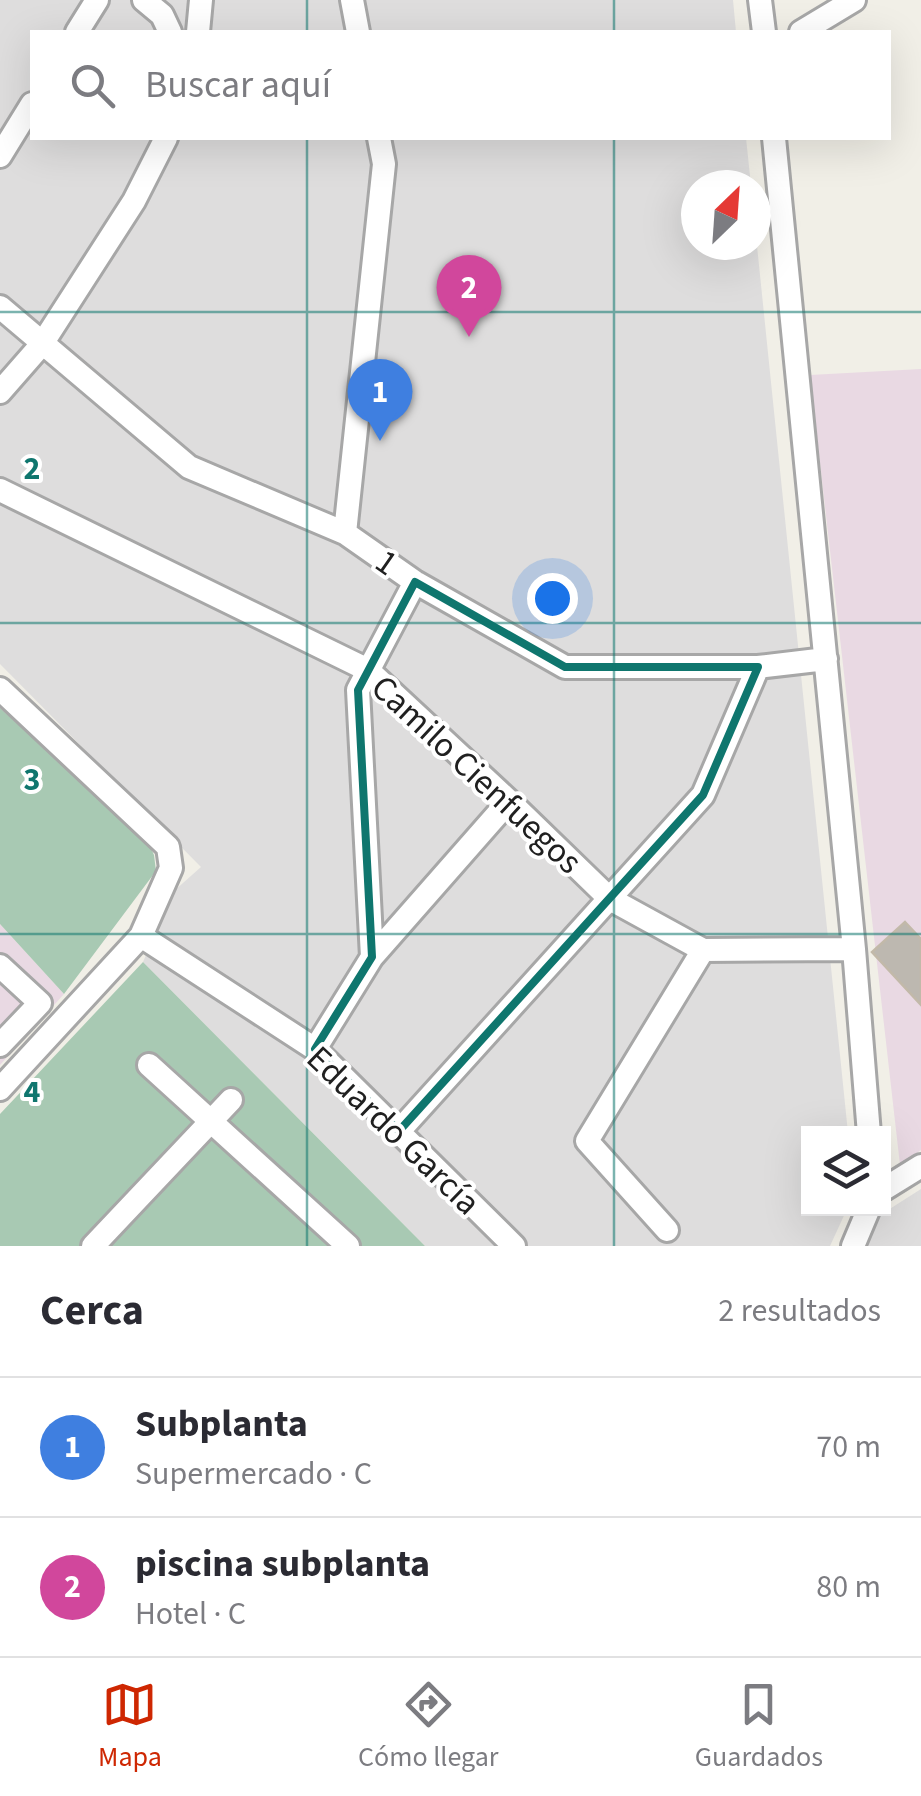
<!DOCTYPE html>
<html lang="es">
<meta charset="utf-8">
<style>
body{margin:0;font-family:"Source Sans 3",sans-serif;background:#f2f2f3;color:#2b2b33}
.controls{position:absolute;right:30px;bottom:30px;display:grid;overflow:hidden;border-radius:0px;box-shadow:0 10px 40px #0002}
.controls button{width:90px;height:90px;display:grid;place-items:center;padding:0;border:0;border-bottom:2px solid #e1e1e2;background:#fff;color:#2b2b33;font:50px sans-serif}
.compass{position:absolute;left:681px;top:170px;width:90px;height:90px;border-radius:50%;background:#fff;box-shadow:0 10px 40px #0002;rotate:25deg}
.you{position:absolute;left:552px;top:598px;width:35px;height:35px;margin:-25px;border:8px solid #fff;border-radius:50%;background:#1a73e8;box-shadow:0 0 0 15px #1a73e833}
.badge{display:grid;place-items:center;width:65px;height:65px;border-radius:50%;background:#ce2702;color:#fff;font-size:32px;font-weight:700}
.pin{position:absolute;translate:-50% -82px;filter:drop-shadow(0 2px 5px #0008)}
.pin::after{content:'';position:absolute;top:52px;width:35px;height:30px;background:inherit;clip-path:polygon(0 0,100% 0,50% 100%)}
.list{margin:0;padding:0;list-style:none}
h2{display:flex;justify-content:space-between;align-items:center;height:130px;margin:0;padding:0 40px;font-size:42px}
h2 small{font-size:32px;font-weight:400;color:#7c7c81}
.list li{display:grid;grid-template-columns:65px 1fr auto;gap:30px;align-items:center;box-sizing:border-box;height:140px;padding:0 40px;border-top:2px solid #e1e1e2}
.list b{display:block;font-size:38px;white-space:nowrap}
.list p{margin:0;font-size:32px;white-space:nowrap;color:#7c7c81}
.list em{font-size:32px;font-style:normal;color:#7c7c81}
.icon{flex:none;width:55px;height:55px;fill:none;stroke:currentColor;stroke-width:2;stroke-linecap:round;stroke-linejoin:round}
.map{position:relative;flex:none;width:921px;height:1246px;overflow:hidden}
.search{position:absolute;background:#fff;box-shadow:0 10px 40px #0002;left:30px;right:30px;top:30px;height:110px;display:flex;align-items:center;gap:25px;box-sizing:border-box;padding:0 35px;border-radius:0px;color:#7c7c81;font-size:38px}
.sheet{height:410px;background:#fff}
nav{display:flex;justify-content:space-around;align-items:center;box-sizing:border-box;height:140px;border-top:2px solid #e1e1e2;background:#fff;font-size:28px;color:#7c7c81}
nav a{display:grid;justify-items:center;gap:5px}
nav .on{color:#ce2702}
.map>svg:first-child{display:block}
.residential{fill:#dedddd}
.industrial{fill:#e9d9e3}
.cemetery{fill:#a8c9b3}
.building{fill:#bdb8b0;stroke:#c2b9a9;stroke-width:2.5}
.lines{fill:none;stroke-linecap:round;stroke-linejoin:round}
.minor-casing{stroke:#a7a7a7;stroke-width:28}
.minor{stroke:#fff;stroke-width:22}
.marked{fill:none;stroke:#0f766e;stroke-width:8;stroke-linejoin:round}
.grid{fill:none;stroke:#0f766e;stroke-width:2.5;stroke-opacity:0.55}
.labels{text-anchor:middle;stroke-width:8;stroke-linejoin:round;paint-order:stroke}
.street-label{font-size:35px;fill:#202020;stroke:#fff}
.grid-label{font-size:32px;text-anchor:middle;font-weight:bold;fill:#0f766e;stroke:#fff;stroke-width:8;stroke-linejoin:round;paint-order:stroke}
</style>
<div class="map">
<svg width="921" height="1246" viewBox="0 0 921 1246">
<rect width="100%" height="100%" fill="#f1efe7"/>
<path class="residential" d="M0 0H733L736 32H32V138H746L751 185H696V245H756V236L848 1133 808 1134V1208L847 1209 830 1246H425L143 962 174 891 201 867 0 664Z
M921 1189V1246H864L877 1217Z"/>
<path class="industrial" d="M921 369V1150L900 1165 810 375Z
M0 924 64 994 0 1065Z"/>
<path class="cemetery" d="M0 708 148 842 154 855 156 871 64 994 0 924Z
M143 962 425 1246H0V1114Z"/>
<path class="building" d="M905 922 921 939V1005L872 952Z"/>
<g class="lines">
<defs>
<path id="minor" d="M144 0 162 15 170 32
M352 0 358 32
M760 0 764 32
M77 32 97 0
M198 32 201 0
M801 32 854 0
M774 138 854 949 869 1134
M0 156 32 104
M0 307 189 467 345 533 415 582 565 667H758L826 659
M0 392 42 344 134 201 166 138
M0 490 368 670 509 801 610 899 703 950 854 949
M345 533 384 164 379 138
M0 689 168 847 171 868 141 936 0 1089
M141 936 315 1049 514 1246
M372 957 358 690 415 582
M0 966 40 1003 0 1045
M315 1049 372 957 509 801
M149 1065 348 1246
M399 1131 703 795 758 667
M884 1189 921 1166
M667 1230 587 1141 703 950
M93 1246 231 1100
M853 1246 869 1208"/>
</defs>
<use href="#minor" class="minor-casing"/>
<use href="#minor" class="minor"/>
</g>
<path class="marked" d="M415 582 565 667H758L703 795 399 1131 315 1049 372 957 358 690Z"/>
<path class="grid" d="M307 0V32M614 0V32M307 138V1246M614 138V1246M0 312H921M0 623H921M0 934H921"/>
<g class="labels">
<g class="street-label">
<text transform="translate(387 562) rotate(35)" y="12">1</text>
<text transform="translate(477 774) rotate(43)" y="12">Camilo Cienfuegos</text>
<text transform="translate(394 1130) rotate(44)" y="12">Eduardo García</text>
</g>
</g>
<g class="grid-label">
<text x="32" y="479">2</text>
<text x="32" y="790">3</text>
<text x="32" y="1102">4</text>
</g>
</svg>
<div class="controls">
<button><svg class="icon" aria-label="layers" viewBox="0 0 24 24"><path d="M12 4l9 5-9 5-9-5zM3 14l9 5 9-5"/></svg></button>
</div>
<svg class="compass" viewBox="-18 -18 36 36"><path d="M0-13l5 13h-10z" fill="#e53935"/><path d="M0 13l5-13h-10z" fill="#7c7c81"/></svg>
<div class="you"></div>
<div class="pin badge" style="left:380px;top:441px;background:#3f7fe0">1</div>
<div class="pin badge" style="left:469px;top:337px;background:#d1479c">2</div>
<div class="search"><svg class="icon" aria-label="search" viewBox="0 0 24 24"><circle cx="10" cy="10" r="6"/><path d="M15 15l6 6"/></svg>Buscar aquí</div>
</div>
<section class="sheet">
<h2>Cerca<small>2 resultados</small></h2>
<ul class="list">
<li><span class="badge" style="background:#3f7fe0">1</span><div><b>Subplanta</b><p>Supermercado · C</p></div><em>70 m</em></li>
<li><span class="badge" style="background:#d1479c">2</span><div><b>piscina subplanta</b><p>Hotel · C</p></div><em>80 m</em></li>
</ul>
</section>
<nav>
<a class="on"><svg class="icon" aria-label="map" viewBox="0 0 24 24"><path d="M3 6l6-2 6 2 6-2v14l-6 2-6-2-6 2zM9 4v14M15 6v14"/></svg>Mapa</a>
<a><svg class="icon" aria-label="directions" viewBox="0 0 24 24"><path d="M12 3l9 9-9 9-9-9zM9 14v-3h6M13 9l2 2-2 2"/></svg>Cómo llegar</a>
<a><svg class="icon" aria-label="saved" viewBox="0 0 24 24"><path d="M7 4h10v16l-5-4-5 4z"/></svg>Guardados</a>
</nav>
